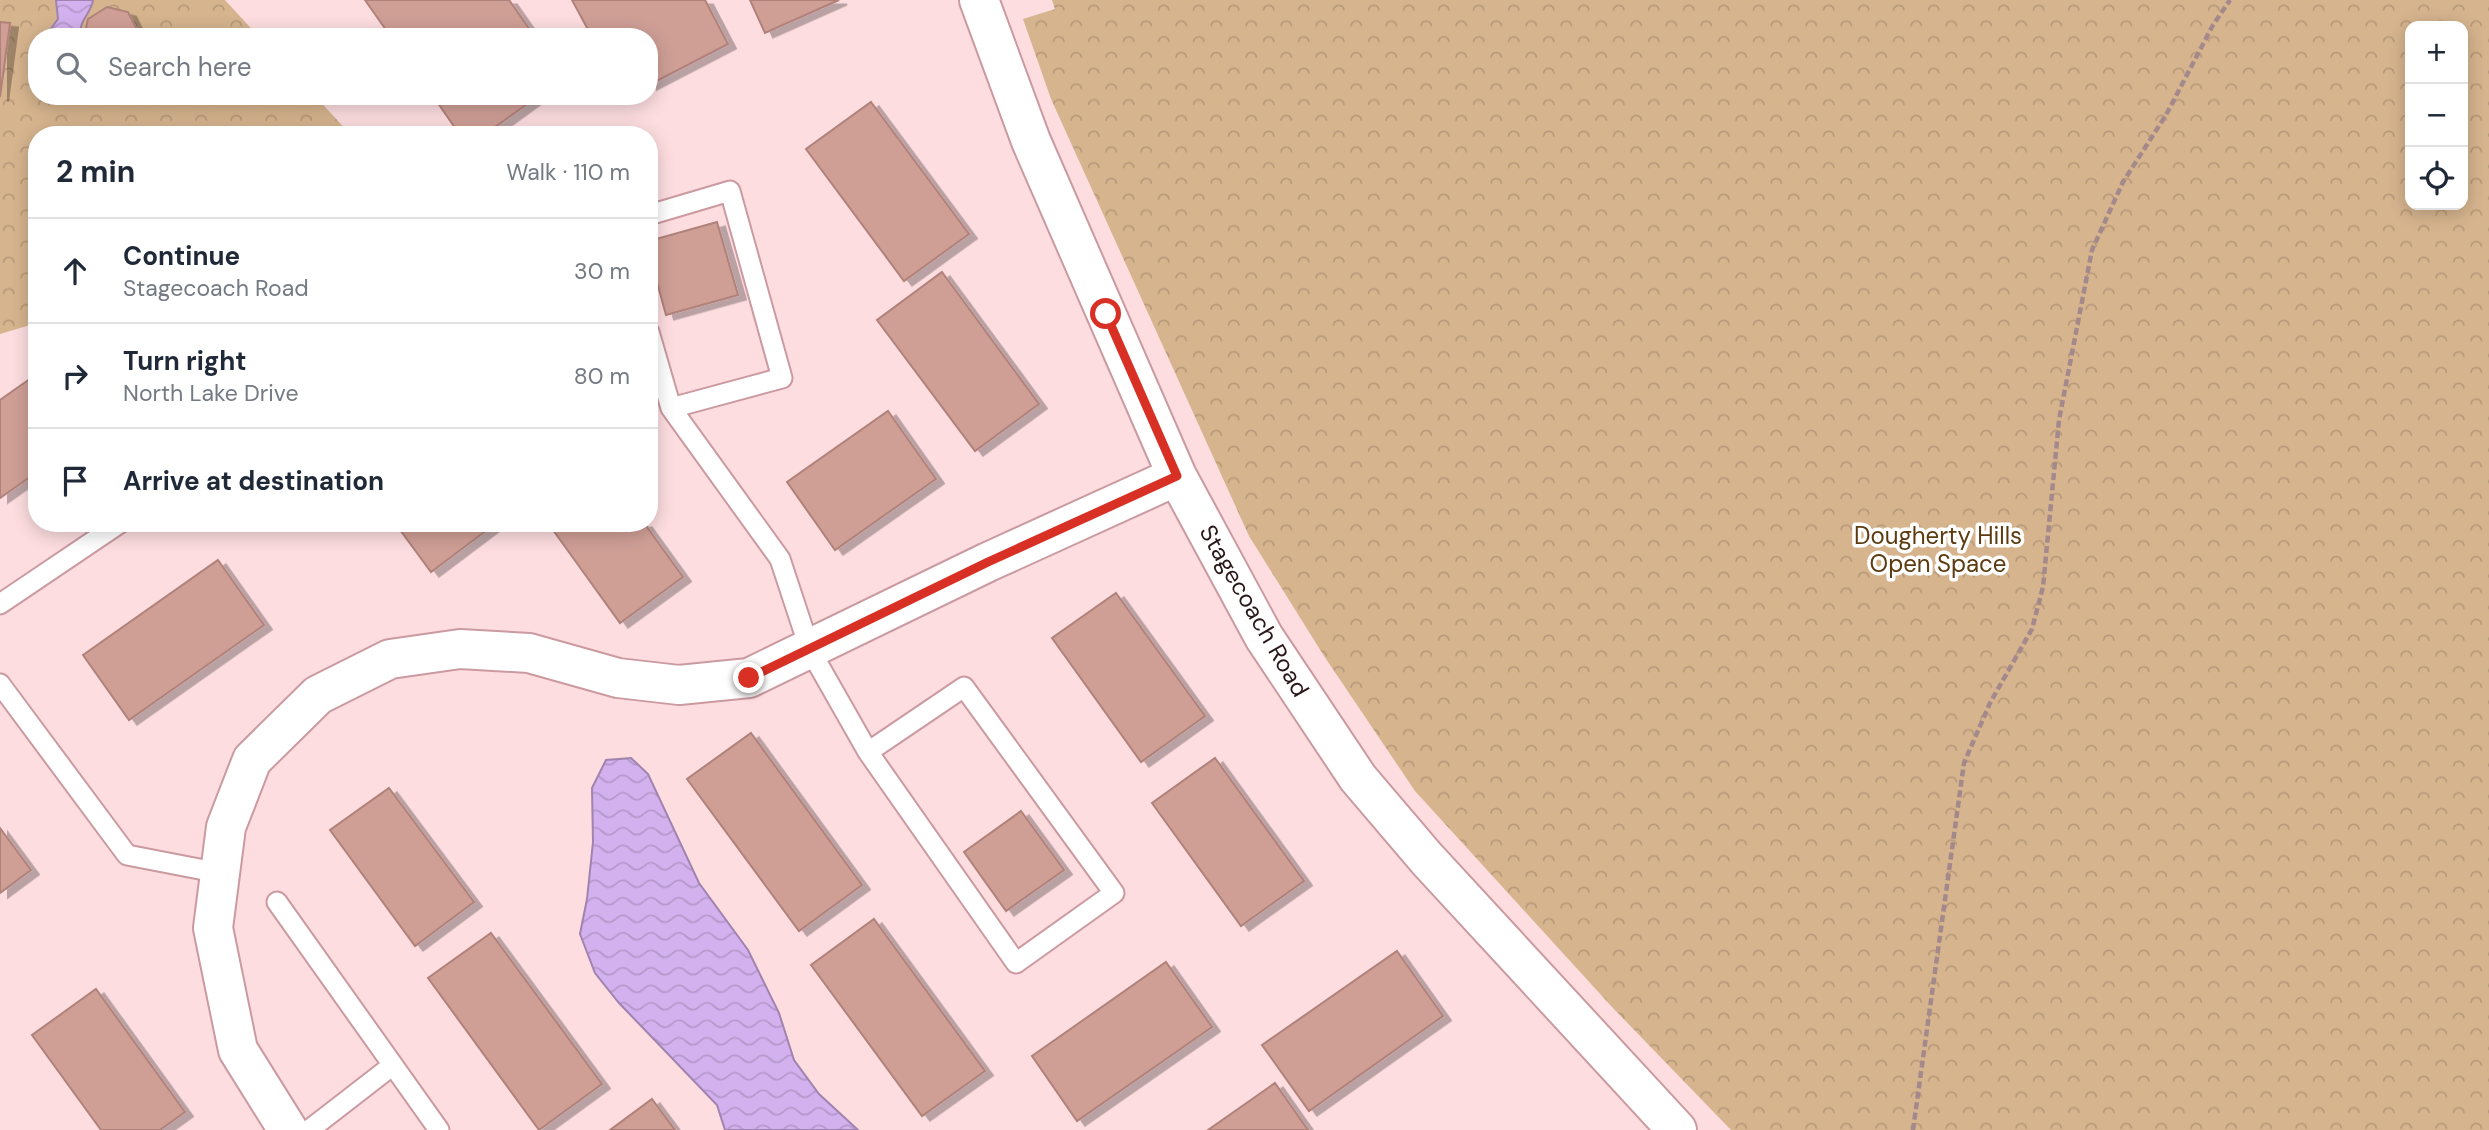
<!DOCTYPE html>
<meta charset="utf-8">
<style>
body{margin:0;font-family:"DM Sans",sans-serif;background:#f2f2f3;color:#1f2937}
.controls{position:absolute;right:21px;top:21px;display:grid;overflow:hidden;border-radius:14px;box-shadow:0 4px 18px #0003}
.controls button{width:63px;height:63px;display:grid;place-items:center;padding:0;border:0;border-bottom:2px solid #e0e1e3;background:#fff;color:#1f2937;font:35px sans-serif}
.stop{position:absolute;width:21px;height:21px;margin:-16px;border:5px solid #d93025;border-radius:50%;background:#fff}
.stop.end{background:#d93025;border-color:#fff;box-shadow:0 2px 7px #0008}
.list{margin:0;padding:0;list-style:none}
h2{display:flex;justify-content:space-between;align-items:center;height:91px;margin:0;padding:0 28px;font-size:30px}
h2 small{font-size:23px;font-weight:400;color:#747a83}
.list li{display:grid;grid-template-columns:46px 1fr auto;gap:21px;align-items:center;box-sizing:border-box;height:105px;padding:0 28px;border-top:2px solid #e0e1e3}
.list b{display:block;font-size:26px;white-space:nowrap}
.list p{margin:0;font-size:23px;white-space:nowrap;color:#747a83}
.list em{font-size:23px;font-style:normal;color:#747a83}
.icon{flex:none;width:38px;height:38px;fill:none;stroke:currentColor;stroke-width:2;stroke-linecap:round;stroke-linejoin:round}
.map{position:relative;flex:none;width:2489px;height:1130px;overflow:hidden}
.search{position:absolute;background:#fff;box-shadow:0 4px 18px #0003;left:28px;top:28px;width:630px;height:77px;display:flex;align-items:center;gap:18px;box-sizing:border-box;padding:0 24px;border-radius:28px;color:#747a83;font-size:26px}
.panel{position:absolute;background:#fff;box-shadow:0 4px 18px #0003;left:28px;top:126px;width:630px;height:406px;border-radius:28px}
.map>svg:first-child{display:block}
.park{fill:url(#park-crowns);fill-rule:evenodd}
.pitch{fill:#d6b48e}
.water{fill:url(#water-waves);stroke:#a083ae;stroke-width:2}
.building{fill:#cf9f96;stroke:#b0827a;stroke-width:2;filter:url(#shadow)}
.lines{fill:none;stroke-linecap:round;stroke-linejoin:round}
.lane-casing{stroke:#cb9aa0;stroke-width:23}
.street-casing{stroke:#cb9aa0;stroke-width:42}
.path{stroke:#a3898b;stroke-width:4.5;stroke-dasharray:7 3.5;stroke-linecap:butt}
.lane{stroke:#fff;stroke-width:19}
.street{stroke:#fff;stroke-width:38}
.route{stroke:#d93025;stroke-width:9}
.labels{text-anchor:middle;stroke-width:7;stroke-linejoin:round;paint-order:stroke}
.park-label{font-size:24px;fill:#5b3b0f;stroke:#fff}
.street-label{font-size:24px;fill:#291719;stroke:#fff}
</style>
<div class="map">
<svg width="2489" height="1130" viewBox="0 0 2489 1130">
<defs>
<pattern id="park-crowns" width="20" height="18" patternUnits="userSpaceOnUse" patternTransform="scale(1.75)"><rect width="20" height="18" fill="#d6b48e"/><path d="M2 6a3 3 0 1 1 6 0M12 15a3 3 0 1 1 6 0" fill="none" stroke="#b89a7a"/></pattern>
<pattern id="water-waves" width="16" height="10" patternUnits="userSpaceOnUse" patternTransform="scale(1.75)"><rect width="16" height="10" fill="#d3b1ee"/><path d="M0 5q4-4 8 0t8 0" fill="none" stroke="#b598cc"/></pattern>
<filter id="shadow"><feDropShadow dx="8" dy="4.5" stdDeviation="0" flood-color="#0004"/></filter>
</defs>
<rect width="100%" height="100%" fill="#fddde0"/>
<path class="park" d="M0 0H225L259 37H37V96H315L351 135H37V323L0 334Z
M1052 0H2489V1130H1731L1612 1007 1415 791 1324 656 1249 536 1051 99 1023 19 1055 9ZM2463 26V205H2410V26Z"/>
<path class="pitch" d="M210 9 236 37H179Z"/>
<path class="water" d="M56 0H93C91 14 79 19 80 37H45L58 19Z
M631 758 648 774 699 883 748 950 779 1013 794 1060 819 1094 858 1130H725L717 1105 619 1003 595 973 580 934 587 899 593 842 592 788 606 760Z"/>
<path class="building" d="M365 0H509L535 37H391Z
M572 0H705L728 44 649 85V37H592Z
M750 0H839L765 33Z
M107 7 128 12 137 30 135 37H84L88 19Z
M0 22 10 23 0 97Z
M433 96H538L484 135H460Z
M871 102 969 234 904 281 806 149Z
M717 222 738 295 666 315 649 253V241Z
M942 272 1039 404 975 451 877 320Z
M37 374V472L0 498V400Z
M888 411 936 479 835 550 787 482Z
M395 523H494L495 524 431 572Z
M548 523H644L683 577 620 623Z
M218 560 264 625 129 720 83 655Z
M1116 593 1205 716 1141 762 1052 638Z
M751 733 862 885 799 931 687 779Z
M1215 758 1304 881 1241 926 1152 803Z
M389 788 474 902 415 946 330 830Z
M1021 811 1064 870 1006 911 964 852Z
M0 828 31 870 0 893Z
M874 919 985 1071 922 1116 811 965Z
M491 933 602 1084 539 1130 428 978Z
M1397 951 1443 1016 1309 1111 1262 1045Z
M1166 962 1212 1027 1077 1121 1032 1056Z
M96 989 185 1112 160 1130H101L32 1035Z
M1275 1083 1308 1130H1208Z
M652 1099 675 1130H610Z"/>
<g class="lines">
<defs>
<path id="lane" d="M649 215 730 191 782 378 671 408
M649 332 671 408 780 559 810 650 868 752 1016 963 1114 893 964 687 868 752
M0 604 120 523
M0 684 127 855 220 873
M277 902 439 1130
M309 1130 393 1065"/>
<path id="street" d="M979 0 1031 141 1177 476 1264 637 1358 778 1427 859 1677 1130
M288 1130 238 1050 213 928 226 827 252 760 318 695 390 659 460 649 529 653 618 678 679 685 749 678 988 562 1177 476"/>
</defs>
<use href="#lane" class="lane-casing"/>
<use href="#street" class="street-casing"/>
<path class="path" d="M1913 1130 1964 763 1990 703 2032 629 2043 587 2059 420 2092 250 2123 182 2166 115 2213 25 2230 0"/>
<use href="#lane" class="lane"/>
<use href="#street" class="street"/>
</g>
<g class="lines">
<path class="route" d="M749 678 988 562 1177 476 1106 314"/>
</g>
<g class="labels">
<g class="park-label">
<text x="1938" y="544">Dougherty Hills<tspan x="1938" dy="28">Open Space</tspan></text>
</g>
<g class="street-label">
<text transform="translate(1254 611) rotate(60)" y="8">Stagecoach Road</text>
</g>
</g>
</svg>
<div class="controls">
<button>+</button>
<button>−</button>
<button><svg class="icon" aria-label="locate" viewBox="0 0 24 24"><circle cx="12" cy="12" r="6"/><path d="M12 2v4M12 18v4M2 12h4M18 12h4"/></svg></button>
</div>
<div class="stop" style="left:1106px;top:314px"></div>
<div class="stop end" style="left:749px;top:678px"></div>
<div class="search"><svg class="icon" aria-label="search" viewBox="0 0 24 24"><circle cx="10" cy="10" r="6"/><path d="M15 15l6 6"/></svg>Search here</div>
<section class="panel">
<h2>2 min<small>Walk · 110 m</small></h2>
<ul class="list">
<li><svg class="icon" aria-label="ahead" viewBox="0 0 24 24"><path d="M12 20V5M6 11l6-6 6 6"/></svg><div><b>Continue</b><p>Stagecoach Road</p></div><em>30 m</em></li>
<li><svg class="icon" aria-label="right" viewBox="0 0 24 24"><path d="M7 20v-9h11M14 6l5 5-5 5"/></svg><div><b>Turn right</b><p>North Lake Drive</p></div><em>80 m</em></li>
<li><svg class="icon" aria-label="arrive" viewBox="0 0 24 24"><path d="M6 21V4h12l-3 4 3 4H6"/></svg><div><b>Arrive at destination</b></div></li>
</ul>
</section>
</div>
